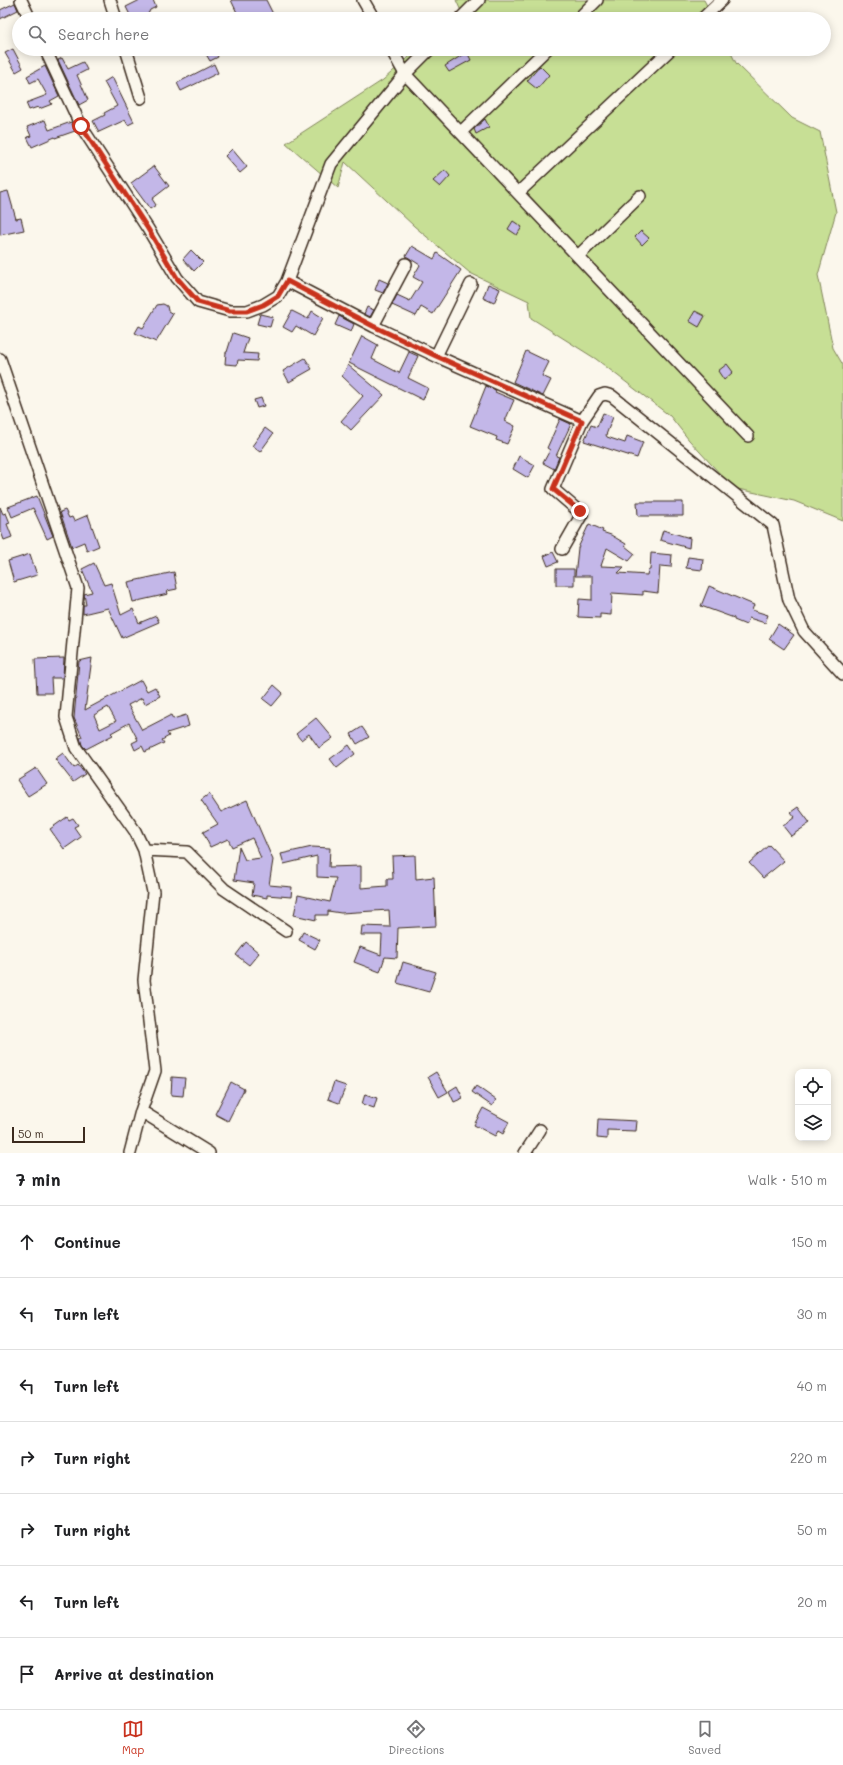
<!DOCTYPE html>
<meta charset="utf-8">
<style>
body{margin:0;font-family:Mali,sans-serif;background:#f6f6f6;color:#202124}
.controls{position:absolute;right:12px;bottom:12px;display:grid;overflow:hidden;border-radius:8px;box-shadow:0 2px 10px #0003}
.controls button{width:36px;height:36px;display:grid;place-items:center;padding:0;border:0;border-bottom:1px solid #e0e0e0;background:#fff;color:#202124;font:20px sans-serif}
.scale{position:absolute;left:12px;bottom:10px;width:73px;box-sizing:border-box;padding-left:4px;border:2px solid #3b2a1e;border-top:0;font-size:11px;line-height:14px;white-space:nowrap;color:#3b2a1e;-webkit-text-stroke:3px #fbf7ec;paint-order:stroke}
.stop{position:absolute;width:12px;height:12px;margin:-9px;border:3px solid #c8321e;border-radius:50%;background:#fff}
.stop.end{background:#c8321e;border-color:#fff;box-shadow:0 1px 4px #0008}
.list{margin:0;padding:0;list-style:none}
h2{display:flex;justify-content:space-between;align-items:center;height:52px;margin:0;padding:0 16px;font-size:17px}
h2 small{font-size:13px;font-weight:400;color:#757577}
.list li{display:grid;grid-template-columns:26px 1fr auto;gap:12px;align-items:center;box-sizing:border-box;height:72px;padding:0 16px;border-top:1px solid #e0e0e0}
.list b{display:block;font-size:15px;white-space:nowrap}
.list em{font-size:13px;font-style:normal;color:#757577}
.icon{flex:none;width:22px;height:22px;fill:none;stroke:currentColor;stroke-width:2;stroke-linecap:round;stroke-linejoin:round}
.map{position:relative;flex:none;width:843px;height:1153px;overflow:hidden}
.search{position:absolute;background:#fff;box-shadow:0 2px 10px #0003;left:12px;right:12px;top:12px;height:44px;display:flex;align-items:center;gap:10px;box-sizing:border-box;padding:0 14px;border-radius:22px;color:#757577;font-size:15px}
.sheet{height:556px;background:#fff}
nav{display:flex;justify-content:space-around;align-items:center;box-sizing:border-box;height:56px;border-top:1px solid #e0e0e0;background:#fff;font-size:11px;color:#757577}
nav a{display:grid;justify-items:center;gap:2px}
nav .on{color:#c8321e}
.map>svg:first-child{display:block}
.green{fill:#c7df95;stroke:#81845a}
.building{fill:#c3b7e8;stroke:#3b2a1e;fill-rule:evenodd}
.lines{fill:none;stroke-linecap:round;stroke-linejoin:round}
.minor-casing{stroke:#3b2a1e;stroke-width:14}
.minor{stroke:#fbf7ec;stroke-width:11}
.route{stroke:#c8321e;stroke-width:5}
</style>
<div class="map">
<svg width="843" height="1153" viewBox="0 0 843 1153">
<rect width="100%" height="100%" fill="#fbf7ec"/>
<filter id="ink" filterUnits="userSpaceOnUse"><feTurbulence type="fractalNoise" baseFrequency=".025" numOctaves="2"/><feDisplacementMap in="SourceGraphic" scale="8" xChannelSelector="R" yChannelSelector="G"/><feConvolveMatrix kernelMatrix="1 2 1 2 8 2 1 2 1" color-interpolation-filters="sRGB"/></filter>
<g filter="url(#ink)">
<path class="green" d="M456 0H704L714 19H452L461 11Z
M418 49H729L736 63 792 118 820 132 836 212 818 275 833 348 843 365V521L794 501 733 488 689 440 670 416 596 359 531 318 529 301 470 273 414 226 345 162 338 188 286 143 383 80Z"/>
<path class="building" d="M140 0H153L156 7 150 10 148 14 143 17 139 15 132 19 126 7Z
M231 0H266L274 16 268 19H240Z
M15 3 18 10 0 19V10Z
M13 49 23 68 16 72 5 53Z
M203 49H215L218 57 210 61Z
M467 52 471 60 449 72 445 66Z
M62 58 68 69 83 62 87 70 77 75 88 100 79 105 58 60Z
M214 64 218 73 181 91 177 83Z
M45 66 59 96 50 101 52 104 39 109 38 107 29 110 26 103 47 95 38 79 30 83 27 76Z
M540 66 549 75 537 89 527 81Z
M112 77 134 122 128 125 125 120 99 132 93 121 105 115 104 113 117 106 104 82Z
M485 119 489 127 476 134 474 129Z
M45 120 49 130 71 122 75 131 55 138V137L32 147 27 137 31 136 27 127Z
M232 149 247 167 240 173 225 156Z
M154 166 169 186 152 199 156 205 150 209 131 183Z
M445 170 450 176 440 187 433 181Z
M8 191 16 219 21 218 24 230 0 235V193Z
M513 221 522 227 517 235 508 229Z
M641 231 649 238 642 245 635 237Z
M412 246 434 259 437 253 461 270 433 314 421 307 416 316 392 305 397 295 410 301 422 282 413 277 420 265 406 256Z
M191 250 203 262 194 271 183 259Z
M379 279 388 283 383 293 375 290Z
M488 284 500 289 494 303 483 298Z
M163 304 167 306 168 311 173 314 156 342 135 333 139 326 143 328 157 305Z
M367 307 374 310 370 317 364 314Z
M292 311 308 319 312 311 323 318 313 336 296 326 292 332 283 327Z
M695 311 705 316 699 327 689 321Z
M260 314 273 317 270 327 257 324Z
M339 316 354 324 351 332 335 325Z
M233 333 248 338 243 353 258 354 257 361 238 360 237 365 225 364 226 352H227Z
M362 336 378 345 372 359 399 373 409 352 418 356 408 378 428 388 423 400 349 363Z
M526 351 549 362 542 376 551 380 543 396 513 382Z
M305 358 312 369 289 382 283 371Z
M727 364 733 372 724 380 718 371Z
M348 365 384 395 351 430 341 421 363 396 342 376Z
M486 386 496 390 495 392 514 400 505 421 515 426 507 444 496 440 497 437 470 426Z
M261 398 264 406 257 408 254 400Z
M603 413 613 417 606 435 607 437 625 443 627 436 643 442 637 458 584 441 591 425 597 427Z
M560 419 571 424 556 456 559 457 554 469 543 463 550 450 547 448Z
M265 428 273 434 260 452 252 446Z
M519 456 535 465 528 478 513 469Z
M37 496 53 536 47 539 33 508 12 517 8 507Z
M637 502H683V516H638Z
M0 507 3 514 6 513 10 523 7 524 12 537 4 540 0 529Z
M65 510 69 518 72 517 74 521 88 515 99 546 87 551 84 542 72 547 60 512Z
M589 524 603 530 602 532 611 535 626 544 625 546 635 554 629 561 607 548 601 566 624 567 618 573 647 575 648 570H650L651 553 672 555 671 567 660 566 658 593 643 591V595L612 593 611 615 600 614V618L578 617 579 599 592 600V576H575L578 548Z
M663 530 690 538 689 548 660 540Z
M553 552 558 562 548 566 544 556Z
M30 554 37 575 14 582 8 561Z
M688 557 703 559 702 570 686 568Z
M94 563 104 585 111 583 121 615 133 609 139 623 156 616 159 622 122 638 108 608 83 614V605H86L84 594 92 592 82 569Z
M556 569H574V585H556Z
M174 572 177 589 167 591 168 594 133 602 128 582Z
M709 586 754 605 752 610 768 615 765 623 749 618 746 625 734 620V618L701 606Z
M778 624 794 635 784 649 769 639Z
M64 658 63 678H51L52 693H37L35 659Z
M92 658 85 710 141 680 147 691 155 687 160 696 145 704 142 698 128 705 142 730 171 715 173 719 186 715 189 726 167 733 169 736 162 740 164 743 145 752 142 746 135 750 132 743 138 740 129 723 111 733 113 735 86 749 82 745 80 738 82 737 74 718 79 661ZM108 707 116 721 100 729 94 715Z
M274 685 283 693 272 706 263 699Z
M316 718 333 738 319 748 309 734 301 740 296 734Z
M362 727 369 737 357 744 351 734Z
M349 745 355 754 337 768 330 759Z
M63 753 74 768 78 765 85 774 73 782 55 759Z
M36 768 47 784 28 796 17 780Z
M209 794 221 812 247 800 273 860 269 885 292 887 291 897 267 895V898L252 895 254 883 234 880 239 847 245 860 261 858 252 838 232 847 228 839 210 847 203 832 218 824 201 800Z
M798 807 810 823 791 836 783 826 795 817 791 812Z
M67 817 69 820 73 818 78 825 74 827 81 837 64 849 50 829Z
M769 845 784 861 763 878 749 863Z
M312 847 330 848 329 867 361 866V888L387 886V879H393L392 856 415 855 416 879 434 877 436 926 398 928 397 958 385 957 380 972 354 962 360 947 381 955 382 935H361L362 926 390 927 389 910 341 913 328 911V915H316V920L294 915 298 895 330 902 336 878 317 877V856L284 864 281 854Z
M303 932 320 940 315 949 299 940Z
M246 942 259 953 249 965 236 955Z
M403 962 436 972 429 992 397 983Z
M436 1072 448 1092 439 1097 428 1077Z
M172 1077 185 1078 183 1096 171 1095Z
M231 1082 244 1089 228 1121 215 1114Z
M334 1082 346 1086 339 1103 328 1099Z
M457 1086 463 1098 454 1102 449 1091Z
M476 1086 496 1100 492 1106 472 1092Z
M365 1094 377 1098 374 1108 362 1104Z
M483 1108 509 1122 503 1134 498 1131 495 1136 474 1125Z
M598 1119 637 1121 636 1131 607 1130V1139L597 1138Z"/>
<g class="lines">
<defs>
<path id="minor" d="M21 0 30 19
M110 0 116 19
M363 0 374 19
M460 19 479 0
M578 19 597 0
M702 19 722 0
M45 49 81 126 148 229 177 278 198 302 230 311H247L263 305 278 296 287 281 373 326 436 356 582 421 599 396 605 394 612 396 773 525 789 600 804 631 843 674
M126 49 141 98
M391 49 405 74 748 436
M461 132 547 49
M518 193 671 49
M578 256 640 196
M287 281 331 164 405 74 430 49
M373 326 406 264
M436 356 471 284
M0 359 78 588 66 717 76 748 135 831 144 850 153 892 144 980 155 1071 141 1111 130 1153
M562 549 582 514 553 489 582 421
M144 850 187 852 224 889 286 931
M141 1111 209 1153
M525 1153 540 1130"/>
</defs>
<use href="#minor" class="minor-casing"/>
<use href="#minor" class="minor"/>
</g>
</g>
<g class="lines" filter="url(#ink)">
<path class="route" d="M81 126 148 229 177 278 198 302 230 311H247L263 305 278 296 287 281 373 326 436 356 582 421 553 489 580 511"/>
</g>
</svg>
<div class="controls">
<button><svg class="icon" aria-label="locate" viewBox="0 0 24 24"><circle cx="12" cy="12" r="6"/><path d="M12 2v4M12 18v4M2 12h4M18 12h4"/></svg></button>
<button><svg class="icon" aria-label="layers" viewBox="0 0 24 24"><path d="M12 4l9 5-9 5-9-5zM3 14l9 5 9-5"/></svg></button>
</div>
<div class="scale">50 m</div>
<div class="stop" style="left:81px;top:126px"></div>
<div class="stop end" style="left:580px;top:511px"></div>
<div class="search"><svg class="icon" aria-label="search" viewBox="0 0 24 24"><circle cx="10" cy="10" r="6"/><path d="M15 15l6 6"/></svg>Search here</div>
</div>
<section class="sheet">
<h2>7 min<small>Walk · 510 m</small></h2>
<ul class="list">
<li><svg class="icon" aria-label="ahead" viewBox="0 0 24 24"><path d="M12 20V5M6 11l6-6 6 6"/></svg><div><b>Continue</b></div><em>150 m</em></li>
<li><svg class="icon" aria-label="left" viewBox="0 0 24 24"><path d="M17 20v-9H6M10 6l-5 5 5 5"/></svg><div><b>Turn left</b></div><em>30 m</em></li>
<li><svg class="icon" aria-label="left" viewBox="0 0 24 24"><path d="M17 20v-9H6M10 6l-5 5 5 5"/></svg><div><b>Turn left</b></div><em>40 m</em></li>
<li><svg class="icon" aria-label="right" viewBox="0 0 24 24"><path d="M7 20v-9h11M14 6l5 5-5 5"/></svg><div><b>Turn right</b></div><em>220 m</em></li>
<li><svg class="icon" aria-label="right" viewBox="0 0 24 24"><path d="M7 20v-9h11M14 6l5 5-5 5"/></svg><div><b>Turn right</b></div><em>50 m</em></li>
<li><svg class="icon" aria-label="left" viewBox="0 0 24 24"><path d="M17 20v-9H6M10 6l-5 5 5 5"/></svg><div><b>Turn left</b></div><em>20 m</em></li>
<li><svg class="icon" aria-label="arrive" viewBox="0 0 24 24"><path d="M6 21V4h12l-3 4 3 4H6"/></svg><div><b>Arrive at destination</b></div></li>
</ul>
</section>
<nav>
<a class="on"><svg class="icon" aria-label="map" viewBox="0 0 24 24"><path d="M3 6l6-2 6 2 6-2v14l-6 2-6-2-6 2zM9 4v14M15 6v14"/></svg>Map</a>
<a><svg class="icon" aria-label="directions" viewBox="0 0 24 24"><path d="M12 3l9 9-9 9-9-9zM9 14v-3h6M13 9l2 2-2 2"/></svg>Directions</a>
<a><svg class="icon" aria-label="saved" viewBox="0 0 24 24"><path d="M7 4h10v16l-5-4-5 4z"/></svg>Saved</a>
</nav>
